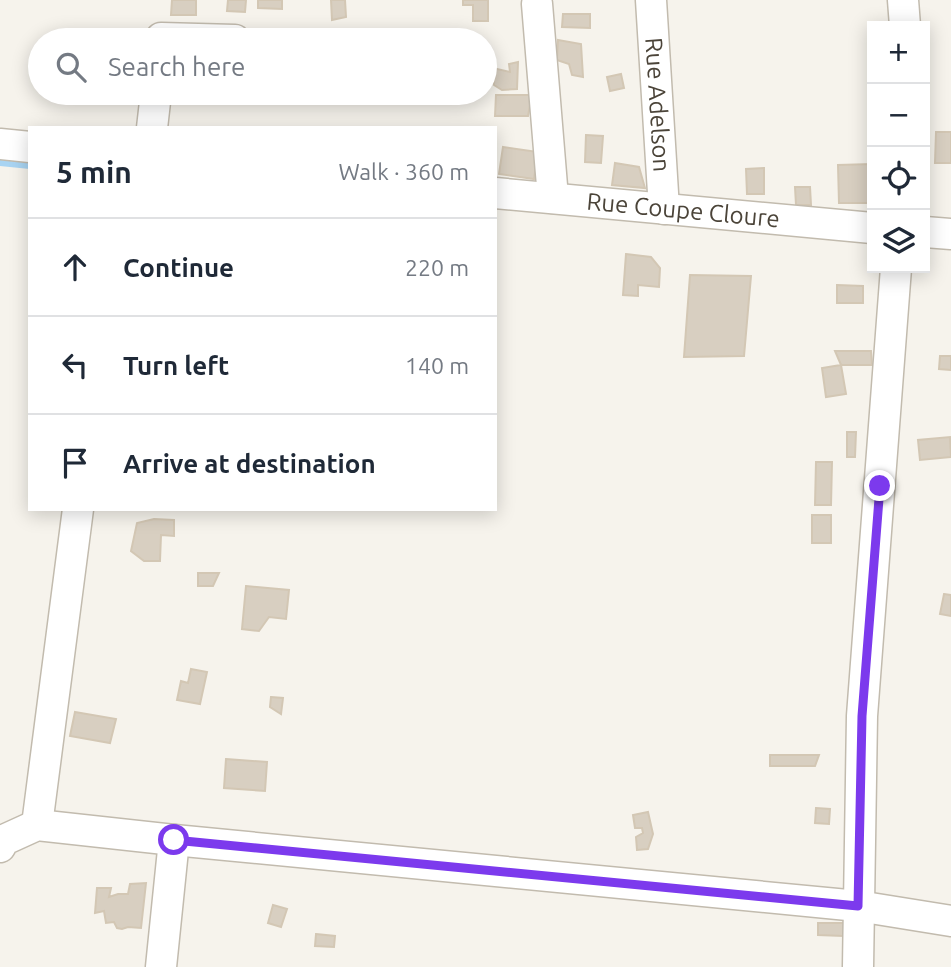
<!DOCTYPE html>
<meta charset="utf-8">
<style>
body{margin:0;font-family:Ubuntu,sans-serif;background:#f6f6f7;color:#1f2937}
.controls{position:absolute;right:21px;top:21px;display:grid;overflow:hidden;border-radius:0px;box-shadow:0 4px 18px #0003}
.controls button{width:63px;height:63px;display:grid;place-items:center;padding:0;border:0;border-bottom:2px solid #e0e1e3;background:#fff;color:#1f2937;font:35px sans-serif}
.stop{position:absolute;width:21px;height:21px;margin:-16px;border:5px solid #7c3aed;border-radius:50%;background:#fff}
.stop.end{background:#7c3aed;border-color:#fff;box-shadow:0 2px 7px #0008}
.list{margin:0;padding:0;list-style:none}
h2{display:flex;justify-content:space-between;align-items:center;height:91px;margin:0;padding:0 28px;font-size:30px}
h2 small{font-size:23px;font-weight:400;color:#747a83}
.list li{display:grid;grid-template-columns:46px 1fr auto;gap:21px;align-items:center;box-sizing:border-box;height:98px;padding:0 28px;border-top:2px solid #e0e1e3}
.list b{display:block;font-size:26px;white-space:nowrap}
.list em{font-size:23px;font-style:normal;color:#747a83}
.icon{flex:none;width:38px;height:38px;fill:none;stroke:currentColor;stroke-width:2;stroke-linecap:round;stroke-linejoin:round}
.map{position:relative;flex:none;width:951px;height:967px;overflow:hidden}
.search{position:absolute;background:#fff;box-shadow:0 4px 18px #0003;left:28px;top:28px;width:469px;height:77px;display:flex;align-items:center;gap:18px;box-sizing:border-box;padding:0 24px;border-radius:38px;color:#747a83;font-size:26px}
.panel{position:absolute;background:#fff;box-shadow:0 4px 18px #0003;left:28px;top:126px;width:469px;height:385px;border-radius:0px}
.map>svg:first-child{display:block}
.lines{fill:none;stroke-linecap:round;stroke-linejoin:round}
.stream{stroke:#a9d4f2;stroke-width:6}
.building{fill:#d8cfc1;stroke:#d3c7b4;stroke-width:2}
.minor-casing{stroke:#c2bbae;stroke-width:33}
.minor{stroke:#fff;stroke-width:30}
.route{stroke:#7c3aed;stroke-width:9}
.labels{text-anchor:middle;stroke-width:6;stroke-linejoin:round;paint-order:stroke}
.street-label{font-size:24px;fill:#4b4439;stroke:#fff}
</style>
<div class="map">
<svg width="951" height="967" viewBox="0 0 951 967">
<rect width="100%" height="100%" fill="#f6f3ec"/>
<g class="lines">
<path class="stream" d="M0 163 30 166"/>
</g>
<path class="building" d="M172 0H196V15H171Z
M228 0H246L245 12 227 11Z
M258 0H282V9L258 8Z
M331 0H345L346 17 332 20Z
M463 0H488V21H473V5H463Z
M563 14H590V28L562 27Z
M558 40 581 44 583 77 572 75 569 64 557 60Z
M518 62 517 89 502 90 494 85 493 68 510 72 509 64Z
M621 74 624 88 610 91 607 77Z
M496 95H532L528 116H495Z
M936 132H951V163H935Z
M586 135 603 136 601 163 585 162Z
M503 147 538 152 534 179 499 174Z
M615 163 639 167 645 188 612 185Z
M872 164V203H839L838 165Z
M764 168V194H747L746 169Z
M795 187H810L811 205H796Z
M626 254 651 257 660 268 659 287 638 285V296L623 295Z
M690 275 751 276 744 356 684 357Z
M837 285 863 286V303H837Z
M835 351H871L872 365H841Z
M940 356H951V370L939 369Z
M841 365 846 394 826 397 822 368Z
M847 432H856L855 457H847Z
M950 437 951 457 920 460 918 440Z
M816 462H832L831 505H815Z
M812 515H831V543H812Z
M154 519 174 520V536L161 535 160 561H144L131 551 137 523Z
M198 573H219L213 586H198Z
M246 586 289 590 286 619 269 617 259 631 242 629Z
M944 594 951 595V616L940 614Z
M191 669 207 672 200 704 177 700 181 681 188 683Z
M271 697 283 698 281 714 270 707Z
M75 712 116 719 110 743 70 736Z
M770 755H819L815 766H770Z
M226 759 267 762 265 791 224 788Z
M816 808 830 809 829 824 815 823Z
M648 812 653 834 648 849 637 850 636 837 643 833 642 828H635L633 815Z
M146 883 141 928 128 927 122 929 117 928 114 922 106 923 104 911 95 913 97 888H111L109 897 118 894H128L130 884Z
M273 905 287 909 281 927 268 923Z
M818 923H844L843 936 818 935Z
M316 934 335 936 334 947 315 946Z"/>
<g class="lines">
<defs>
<g id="minor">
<path id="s1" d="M651 0 664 209"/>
<path d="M903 0 905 26"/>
<path d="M537 4 553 198"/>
<path d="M161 40V38L235 40"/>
<path d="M152 128 156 93"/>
<path d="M0 144 30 147"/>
<path id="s2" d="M495 193 872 228"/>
<path d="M925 232 951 234"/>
<path d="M37 825 78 509"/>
<path d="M0 847 4 840 37 825 174 840 858 906 951 921"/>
<path d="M161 967 174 840"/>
<path d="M858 967 862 716 896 268"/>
</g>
</defs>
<use href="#minor" class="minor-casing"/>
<use href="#minor" class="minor"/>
</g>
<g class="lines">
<path class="route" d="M174 840 858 906 862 716 880 486"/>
</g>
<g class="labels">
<g class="street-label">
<text dy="8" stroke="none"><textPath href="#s1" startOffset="105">Rue Adelson</textPath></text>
<text dy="8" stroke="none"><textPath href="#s2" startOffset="189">Rue Coupe Cloure</textPath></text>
</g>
</g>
</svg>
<div class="controls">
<button>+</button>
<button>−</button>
<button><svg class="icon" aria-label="locate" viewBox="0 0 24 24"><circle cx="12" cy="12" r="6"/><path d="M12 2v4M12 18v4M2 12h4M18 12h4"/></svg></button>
<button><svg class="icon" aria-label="layers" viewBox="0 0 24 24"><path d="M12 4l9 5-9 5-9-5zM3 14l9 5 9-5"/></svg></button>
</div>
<div class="stop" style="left:174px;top:840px"></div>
<div class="stop end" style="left:880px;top:486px"></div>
<div class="search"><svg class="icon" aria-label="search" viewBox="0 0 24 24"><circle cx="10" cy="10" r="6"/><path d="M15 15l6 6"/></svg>Search here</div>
<section class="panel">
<h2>5 min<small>Walk · 360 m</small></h2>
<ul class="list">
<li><svg class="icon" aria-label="ahead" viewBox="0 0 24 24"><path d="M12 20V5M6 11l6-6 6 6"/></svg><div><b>Continue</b></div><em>220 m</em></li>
<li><svg class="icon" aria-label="left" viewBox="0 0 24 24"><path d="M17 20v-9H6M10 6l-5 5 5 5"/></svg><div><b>Turn left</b></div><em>140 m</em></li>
<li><svg class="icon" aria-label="arrive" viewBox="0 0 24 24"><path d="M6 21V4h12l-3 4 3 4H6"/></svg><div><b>Arrive at destination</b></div></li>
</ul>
</section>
</div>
